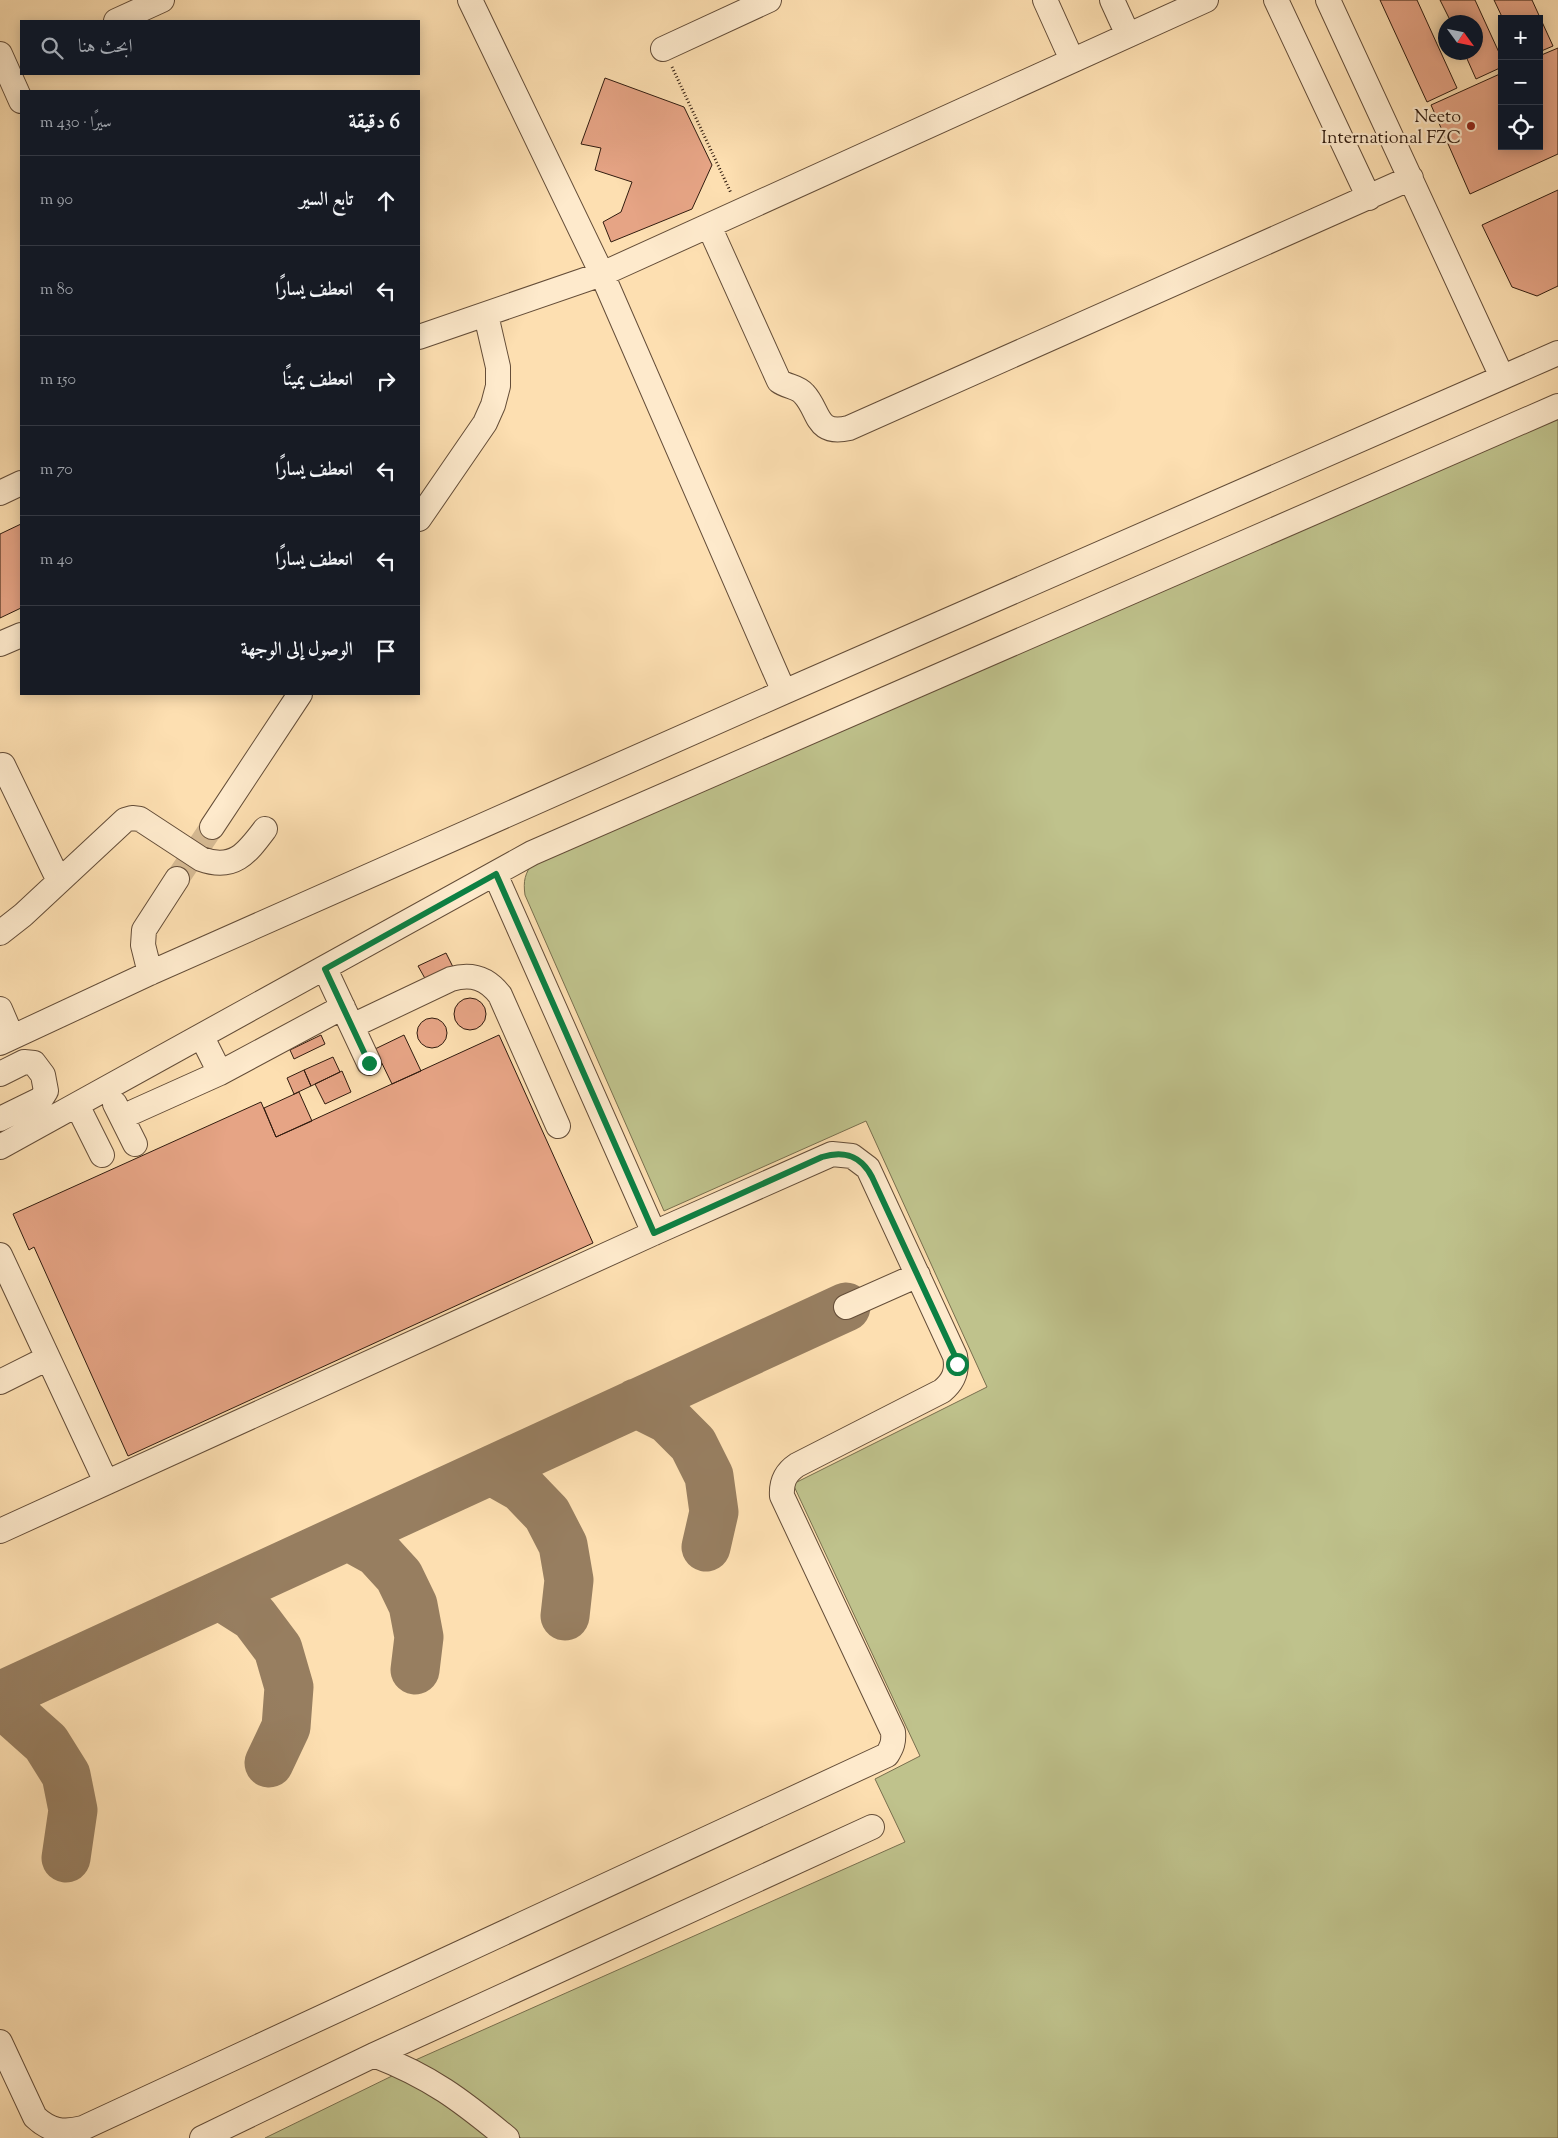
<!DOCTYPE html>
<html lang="ar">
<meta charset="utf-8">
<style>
body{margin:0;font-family:"Sorts Mill Goudy",Amiri,serif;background:#242831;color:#f1f3f6;direction:rtl}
.controls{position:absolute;right:15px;top:15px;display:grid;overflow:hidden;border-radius:0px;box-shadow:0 2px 12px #0003}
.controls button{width:45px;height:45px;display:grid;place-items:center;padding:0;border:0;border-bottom:1px solid #363941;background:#171b24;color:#f1f3f6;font:25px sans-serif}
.compass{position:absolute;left:1438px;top:15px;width:45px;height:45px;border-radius:50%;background:#171b24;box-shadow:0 2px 12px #0003;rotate:123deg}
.stop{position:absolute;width:15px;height:15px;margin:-11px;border:4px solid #0b8043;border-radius:50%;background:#fff}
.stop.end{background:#0b8043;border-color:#fff;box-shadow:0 1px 5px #0008}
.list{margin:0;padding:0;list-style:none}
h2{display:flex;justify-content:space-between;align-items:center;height:65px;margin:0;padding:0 20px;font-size:21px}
h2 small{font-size:16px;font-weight:400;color:#9ea1a6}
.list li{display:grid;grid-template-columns:32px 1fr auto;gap:15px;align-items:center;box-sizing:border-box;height:90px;padding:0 20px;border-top:1px solid #363941}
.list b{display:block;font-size:19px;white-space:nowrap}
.list em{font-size:16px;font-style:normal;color:#9ea1a6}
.icon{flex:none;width:28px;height:28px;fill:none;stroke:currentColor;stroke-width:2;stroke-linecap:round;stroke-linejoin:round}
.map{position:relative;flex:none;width:1558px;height:2138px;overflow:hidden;direction:ltr}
.search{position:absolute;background:#171b24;box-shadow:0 2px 12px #0003;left:20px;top:20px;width:400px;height:55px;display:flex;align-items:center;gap:12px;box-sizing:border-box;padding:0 18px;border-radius:0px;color:#9ea1a6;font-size:19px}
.panel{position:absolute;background:#171b24;box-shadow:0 2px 12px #0003;left:20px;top:90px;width:400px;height:605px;border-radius:0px;direction:rtl}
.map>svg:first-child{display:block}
.green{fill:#bfc28c;stroke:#786f4e}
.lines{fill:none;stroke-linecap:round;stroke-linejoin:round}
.taxiway{stroke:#977e60;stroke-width:49}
.building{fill:#e6a485;stroke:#311c0f}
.minor-tunnel{stroke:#d4b891;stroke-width:24;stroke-dasharray:24 12;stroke-linecap:butt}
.minor-casing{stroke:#644d38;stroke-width:26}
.path{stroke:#311c0f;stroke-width:3;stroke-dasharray:1 2.5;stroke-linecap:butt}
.minor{stroke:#feeacc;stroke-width:24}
.route{stroke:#0b8043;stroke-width:6}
.poi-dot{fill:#8f2418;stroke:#feeacc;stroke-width:2}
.labels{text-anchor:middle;stroke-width:4.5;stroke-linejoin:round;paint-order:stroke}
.poi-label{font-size:18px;fill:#311c0f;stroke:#feeacc;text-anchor:end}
</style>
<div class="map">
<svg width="1558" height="2138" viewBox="0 0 1558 2138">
<rect width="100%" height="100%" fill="#fddfb1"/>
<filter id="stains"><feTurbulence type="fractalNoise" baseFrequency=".004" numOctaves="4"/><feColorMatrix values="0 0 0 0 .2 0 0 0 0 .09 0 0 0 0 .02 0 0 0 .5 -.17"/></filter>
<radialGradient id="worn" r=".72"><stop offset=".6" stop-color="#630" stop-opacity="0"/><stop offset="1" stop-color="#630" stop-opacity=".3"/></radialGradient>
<path class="green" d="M1558 413V2138H521L472 2097 411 2062 905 1842 875 1779 920 1756 793 1484 987 1387 866 1121 664 1211 525 895C523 881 525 873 533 863Z
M394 2075 419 2082 492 2138H265Z"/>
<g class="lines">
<path class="taxiway" d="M636 1403 668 1419 693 1444 709 1476 714 1512 706 1547
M492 1471 522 1488 547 1514 563 1545 569 1580 565 1616
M348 1536 377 1552 399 1576 413 1605 419 1637 415 1670
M221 1596 254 1617 278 1649 289 1687 286 1727 269 1763
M0 1696 846 1307
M0 1702 46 1743 66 1775 73 1810 66 1858"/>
</g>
<path class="building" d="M1380 0H1417L1457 88 1427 102Z
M1440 0H1475L1502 59V67L1476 79 1464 52H1476V22H1451Z
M1494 0H1532L1553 46 1539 52V19H1503Z
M1558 48V154L1470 194 1431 105 1502 73V146H1539V56Z
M605 78 684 107 712 165 692 209 611 242 603 222 621 212 632 182 595 170 601 148 581 144Z
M1558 190V286L1537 296 1512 287 1482 225Z
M21 524V608L0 618V534Z
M446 953 454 969 427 982 418 966Z
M454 1014a16 16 0 1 1 32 0a16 16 0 1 1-32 0Z
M417 1033a15 15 0 1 1 30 0a15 15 0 1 1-30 0Z
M321 1035 325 1044 294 1059 290 1050Z
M404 1035 421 1071 392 1084 375 1049Z
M499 1035 593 1243 128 1456 34 1247 29 1250 13 1214 261 1102 276 1137Z
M333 1057 340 1072 311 1086 304 1070Z
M304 1070 311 1086 294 1094 287 1078Z
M342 1071 351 1092 325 1104 315 1084Z
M299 1092 312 1121 276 1137 264 1108Z"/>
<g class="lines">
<path class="minor-tunnel" d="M177 879 212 827"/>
<defs>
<path id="minor" d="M470 0 602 274 784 692
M1045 0 1072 60
M1112 0 1128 35
M1276 0 1369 198
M1328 0 1502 377
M116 21 162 0
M663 49 769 0
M0 54 21 101
M709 226 779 381C787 387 797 386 804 394 820 411 815 436 849 428L1411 178
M419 337 602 274 1206 0
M0 493 21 483
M419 519 485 423 493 405 498 386V367L486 315
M0 644 21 635
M3 765 59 881
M212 827 300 694
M495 874 654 1233
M0 933 23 915 125 820 132 818 140 819 201 859C234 871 247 853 265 829
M325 969 369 1063
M150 973 143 945 144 930 177 879
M0 1009 12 1037
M352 1026 451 979C472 973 487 978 500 995L558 1126
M202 1037 220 1073
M0 1043 150 973 784 692 1558 353
M0 1074 24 1062 34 1063 43 1075 46 1091 41 1099 0 1119
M115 1104 135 1144
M77 1105 102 1155
M122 1117 220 1073 343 1007
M0 1147 532 853 1558 406
M0 1255 106 1482
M846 1307 918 1275
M0 1382 48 1358
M0 1531 654 1233 832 1154 852 1156 868 1168 955 1356C958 1371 954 1381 942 1391L797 1465C785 1473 781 1482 782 1496L893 1732C894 1742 892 1747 887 1755L83 2128C63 2133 50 2131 35 2117L0 2042
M374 2055C431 2077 461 2100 507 2138
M202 2138 374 2055 872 1827"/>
</defs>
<use href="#minor" class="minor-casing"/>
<path class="path" d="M672 67 731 193"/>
<use href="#minor" class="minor"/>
</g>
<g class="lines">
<path class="route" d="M369 1063 325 969 496 874 654 1233 822 1157C845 1150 861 1156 872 1177L955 1356 957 1364"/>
</g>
<circle class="poi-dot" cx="1471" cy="126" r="5"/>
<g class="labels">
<g class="poi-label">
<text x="1461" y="122">Neeto<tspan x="1461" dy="21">International FZC</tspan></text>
</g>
</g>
<rect width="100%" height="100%" filter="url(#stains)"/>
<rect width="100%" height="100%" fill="url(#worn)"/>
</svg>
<div class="controls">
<button>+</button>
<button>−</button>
<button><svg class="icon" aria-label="locate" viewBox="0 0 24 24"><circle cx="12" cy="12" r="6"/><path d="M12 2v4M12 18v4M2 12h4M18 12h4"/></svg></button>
</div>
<svg class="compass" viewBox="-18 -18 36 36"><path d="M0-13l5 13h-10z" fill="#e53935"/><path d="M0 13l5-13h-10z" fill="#9ea1a6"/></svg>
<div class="stop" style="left:957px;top:1364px"></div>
<div class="stop end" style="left:369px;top:1063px"></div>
<div class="search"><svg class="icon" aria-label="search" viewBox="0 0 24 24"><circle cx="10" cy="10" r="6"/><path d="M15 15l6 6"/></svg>ابحث هنا</div>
<section class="panel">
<h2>6 دقيقة<small>سيرًا · 430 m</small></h2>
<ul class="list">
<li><svg class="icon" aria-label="ahead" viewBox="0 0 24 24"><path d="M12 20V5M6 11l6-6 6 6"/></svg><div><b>تابع السير</b></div><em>90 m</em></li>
<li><svg class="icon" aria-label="left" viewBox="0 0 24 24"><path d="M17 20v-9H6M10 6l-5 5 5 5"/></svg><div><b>انعطف يسارًا</b></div><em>80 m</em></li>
<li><svg class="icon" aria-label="right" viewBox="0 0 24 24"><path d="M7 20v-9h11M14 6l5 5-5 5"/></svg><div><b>انعطف يمينًا</b></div><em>150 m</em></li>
<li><svg class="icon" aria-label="left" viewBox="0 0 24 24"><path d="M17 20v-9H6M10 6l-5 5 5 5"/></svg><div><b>انعطف يسارًا</b></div><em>70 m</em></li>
<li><svg class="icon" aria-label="left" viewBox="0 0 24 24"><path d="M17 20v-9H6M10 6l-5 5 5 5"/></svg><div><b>انعطف يسارًا</b></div><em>40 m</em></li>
<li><svg class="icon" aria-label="arrive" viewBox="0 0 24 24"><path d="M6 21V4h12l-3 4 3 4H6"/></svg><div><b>الوصول إلى الوجهة</b></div></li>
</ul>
</section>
</div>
